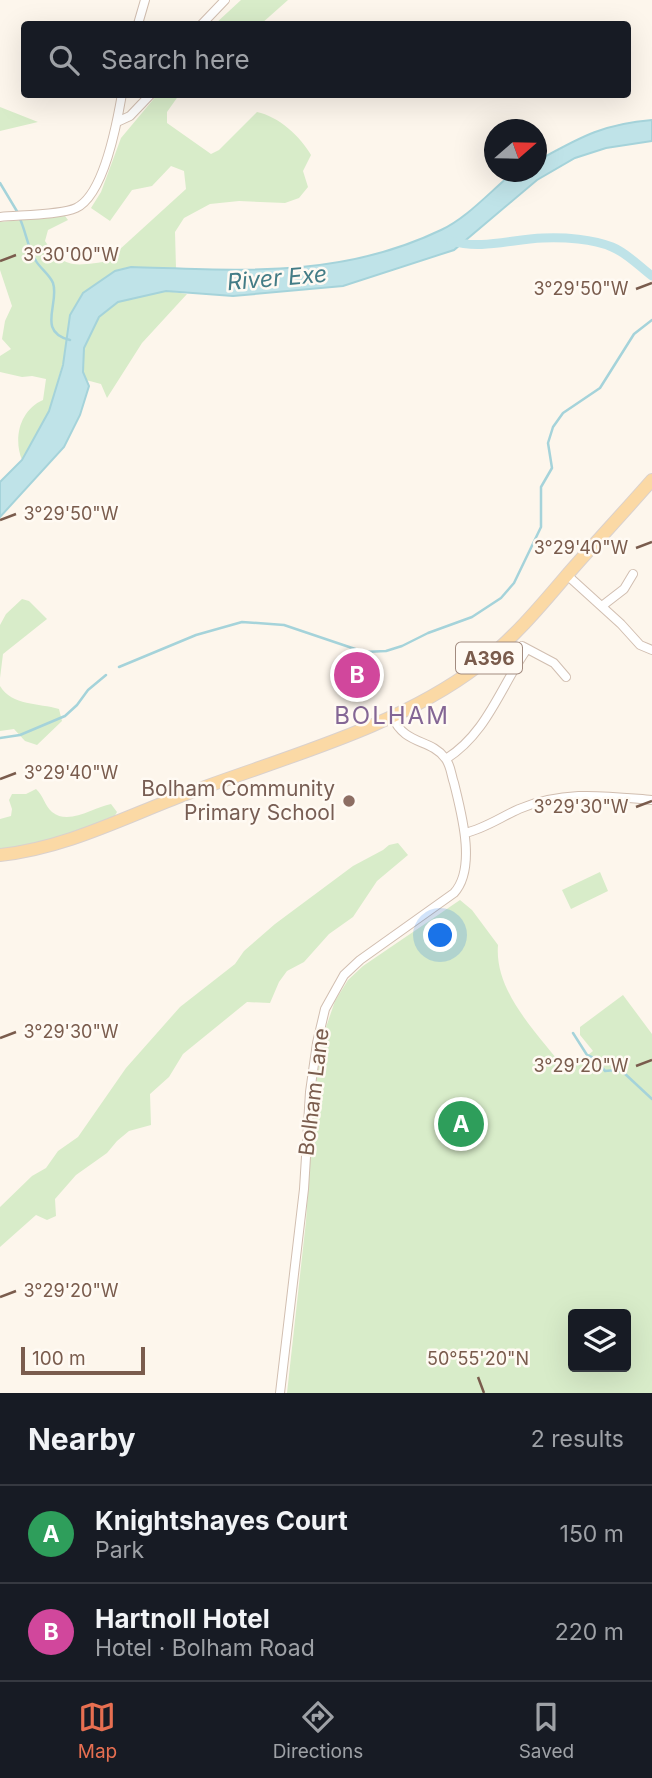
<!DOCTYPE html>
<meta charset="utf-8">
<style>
body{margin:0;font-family:Inter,sans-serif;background:#20242c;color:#f1f3f6}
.controls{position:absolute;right:21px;bottom:21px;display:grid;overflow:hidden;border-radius:7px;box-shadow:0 7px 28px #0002}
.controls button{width:63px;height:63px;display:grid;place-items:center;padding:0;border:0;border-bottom:2px solid #363941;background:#171b24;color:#f1f3f6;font:35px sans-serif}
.compass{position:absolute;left:484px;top:119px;width:63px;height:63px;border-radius:50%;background:#171b24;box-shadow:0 7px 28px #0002;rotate:70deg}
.scale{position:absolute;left:21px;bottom:18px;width:124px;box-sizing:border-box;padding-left:7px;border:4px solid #7a5c4d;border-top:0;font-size:19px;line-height:24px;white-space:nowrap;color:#7a5c4d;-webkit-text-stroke:5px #fffaf3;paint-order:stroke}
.you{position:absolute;left:441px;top:936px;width:24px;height:24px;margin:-18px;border:5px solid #fff;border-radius:50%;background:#1a73e8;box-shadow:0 0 0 10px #1a73e833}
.badge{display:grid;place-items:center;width:46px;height:46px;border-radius:50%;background:#e76f51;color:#fff;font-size:23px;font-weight:700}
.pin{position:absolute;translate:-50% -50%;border:4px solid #fff;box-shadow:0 2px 7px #0006}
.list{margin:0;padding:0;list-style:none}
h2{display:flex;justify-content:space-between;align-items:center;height:91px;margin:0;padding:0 28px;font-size:30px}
h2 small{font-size:23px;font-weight:400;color:#9ea1a6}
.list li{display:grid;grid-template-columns:46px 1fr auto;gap:21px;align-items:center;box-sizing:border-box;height:98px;padding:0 28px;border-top:2px solid #363941}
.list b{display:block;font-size:26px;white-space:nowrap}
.list p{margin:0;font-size:23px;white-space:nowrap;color:#9ea1a6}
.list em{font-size:23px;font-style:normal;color:#9ea1a6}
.icon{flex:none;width:38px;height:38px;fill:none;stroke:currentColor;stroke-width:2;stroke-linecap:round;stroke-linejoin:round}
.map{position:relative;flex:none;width:652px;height:1393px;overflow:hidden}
.search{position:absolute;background:#171b24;box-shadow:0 7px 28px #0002;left:21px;right:21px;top:21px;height:77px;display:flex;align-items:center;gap:18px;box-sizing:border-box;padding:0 24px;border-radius:7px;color:#9ea1a6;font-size:26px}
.sheet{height:287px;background:#171b24}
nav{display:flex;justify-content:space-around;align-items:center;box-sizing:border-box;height:98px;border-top:2px solid #363941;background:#171b24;font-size:19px;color:#9ea1a6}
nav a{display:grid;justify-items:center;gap:4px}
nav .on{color:#e76f51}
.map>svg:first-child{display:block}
.green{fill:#d8ecc9;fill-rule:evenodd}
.water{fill:#bfe3e8;stroke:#a5d3da;stroke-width:2}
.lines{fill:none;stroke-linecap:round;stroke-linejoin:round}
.stream{stroke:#a5d3da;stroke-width:2.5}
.canal{stroke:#bfe3e8;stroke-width:9}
.street-casing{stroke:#d1beb0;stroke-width:10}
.primary-casing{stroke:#dad1cd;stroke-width:14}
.street{stroke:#fff;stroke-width:8}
.primary{stroke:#fbd9a5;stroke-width:12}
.ticks{fill:none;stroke:#7a5c4d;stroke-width:2.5}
.education-dot{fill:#8d6e63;stroke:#fffaf3;stroke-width:2.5}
.labels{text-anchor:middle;stroke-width:5;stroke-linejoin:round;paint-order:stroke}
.shield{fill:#fffaf3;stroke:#a28b7f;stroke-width:2}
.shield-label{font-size:19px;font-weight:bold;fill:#7a5c4d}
.education-label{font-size:21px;fill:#785e54;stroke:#fffaf3;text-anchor:end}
.street-label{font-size:21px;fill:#7a5c4d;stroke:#fffaf3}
.water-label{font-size:23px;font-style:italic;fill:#437c86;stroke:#fffaf3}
.quarter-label{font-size:24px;letter-spacing:2px;fill:#846695;stroke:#fffaf3}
.ticks-label{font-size:18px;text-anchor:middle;fill:#7a5c4d;stroke:#fffaf3;stroke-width:5;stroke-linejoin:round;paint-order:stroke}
</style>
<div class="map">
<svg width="652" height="1393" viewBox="0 0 652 1393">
<rect width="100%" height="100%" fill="#fdf6ec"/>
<path class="green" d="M241 0H288L261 24H215Z
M157 95H179L167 112V123L211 154 219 150 257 112C278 116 301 137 311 155L303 171 308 187 299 198 285 203 239 201 210 204 184 218 175 232 176 268 131 267 115 271 83 293 49 411 22 460C13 438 20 410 43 400L46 379 32 376 22 377 0 372V356L11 349 2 339 5 321 12 306 0 270V222L65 216 68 220 48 230 45 241C66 273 79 264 112 261L119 250 186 189 184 171 171 166 152 186 132 190 110 221 91 208 101 192 121 138Z
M0 107 38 122 0 131Z
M166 291 187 294 142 343 107 398 101 384 86 380 83 372 84 348 99 317 118 302Z
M22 599 29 601 47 619 3 654 0 678V625L6 614Z
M0 686C12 706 39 703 59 709L62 721 37 745 25 741 14 729 0 731Z
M36 789C43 795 45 806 52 812 69 826 94 807 111 804L117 812 113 819 32 846 0 849V819L11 816 12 809 9 800 12 794H26Z
M398 843 408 855 377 881 353 917 329 934 304 962 287 971 279 982 270 1003 247 1002 183 1054 169 1077 150 1094 151 1125 129 1131 117 1141 107 1153 76 1175 55 1199 56 1216 47 1220 36 1215 0 1247V1207L32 1176 46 1168 58 1151 78 1137 126 1068 180 1007 235 964 244 951 275 924 353 866 383 850 389 845Z
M600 872 608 891 571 909 562 890Z
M460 900 472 910 498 945C494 993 540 1036 567 1072L593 1051 580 1035V1027L623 995 652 1034V1393H287L306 1221 314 1096 324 1033 335 1001 348 980 363 966ZM573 1314H626V1367H573Z"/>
<path class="water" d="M652 120V141L606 148 575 158 537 180 454 250 343 286 233 296 166 291 118 302 99 317 84 348 83 372 89 386 80 415 64 447 0 517V482L22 460 49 411 63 365 70 315 83 293 115 271 131 267C240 270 339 279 441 230 465 219 487 195 508 177L518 172H536L537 161C579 138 602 124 652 120Z"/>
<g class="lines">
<path class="stream" d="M0 183 18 213
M20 219C26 232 28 249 36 261 40 268 50 275 53 283 60 303 36 332 70 340
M119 667 196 635 242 622 284 625 364 652 386 651 402 646 428 633 472 617 501 598 514 583 541 527V487L552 468 548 443 553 427 563 413 600 388 634 334 652 320
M0 738 20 735 65 716 77 705 88 690 106 675
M573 1033 587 1055 596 1059 605 1071 616 1070 623 1072 652 1099"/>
<path class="canal" d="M451 241C482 250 512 239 543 238 564 237 593 239 612 247 627 253 640 267 652 276"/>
<defs>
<path id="street" d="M138 24 145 0
M202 24 225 0
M117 122 130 116 151 94
M0 217C18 215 61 215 76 208 104 195 117 123 122 94
M567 575 621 624 640 645 652 650
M602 606 624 589 633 574
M522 646 554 663 566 677
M446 759C487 733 500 688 527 649
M465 833C484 829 501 817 519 809 565 790 604 796 652 800
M280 1393 304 1189 310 1092 317 1043 325 1009 344 975 360 960 454 893C477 868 461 812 454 783 451 775 451 765 445 758 430 738 405 746 392 716"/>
<path id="primary" d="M0 855C66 848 125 817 186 794 281 758 397 728 478 666 512 640 539 608 567 575 595 543 624 512 652 480"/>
</defs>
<use href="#street" class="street-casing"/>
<use href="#primary" class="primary-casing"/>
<use href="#street" class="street"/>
<use href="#primary" class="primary"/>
</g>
<path class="ticks" d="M0 261 16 255M636 289 652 283M0 520 16 514M636 548 652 542M0 779 16 773M636 807 652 801M0 1038 16 1032M636 1066 652 1060M0 1297 16 1291M478 1377 484 1393"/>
<circle class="education-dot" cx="349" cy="801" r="7"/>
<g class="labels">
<rect class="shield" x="456" y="642.5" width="66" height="31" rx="5"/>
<g class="shield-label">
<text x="489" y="665">A396</text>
</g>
<g class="education-label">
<text x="335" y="796">Bolham Community<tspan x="335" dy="24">Primary School</tspan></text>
</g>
<g class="street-label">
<text transform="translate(314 1092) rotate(-83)" y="7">Bolham Lane</text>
</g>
<g class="water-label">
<text transform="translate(277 278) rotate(-5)" y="8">River Exe</text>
</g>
<g class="quarter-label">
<text x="392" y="724">BOLHAM</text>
</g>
</g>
<g class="ticks-label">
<text x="71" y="261">3°30'00"W</text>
<text x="581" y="295">3°29'50"W</text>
<text x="71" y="520">3°29'50"W</text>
<text x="581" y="554">3°29'40"W</text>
<text x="71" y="779">3°29'40"W</text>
<text x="581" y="813">3°29'30"W</text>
<text x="71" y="1038">3°29'30"W</text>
<text x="581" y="1072">3°29'20"W</text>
<text x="71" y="1297">3°29'20"W</text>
<text x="478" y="1365">50°55'20"N</text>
</g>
</svg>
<div class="controls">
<button><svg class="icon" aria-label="layers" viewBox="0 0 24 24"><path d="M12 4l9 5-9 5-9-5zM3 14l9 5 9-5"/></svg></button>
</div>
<svg class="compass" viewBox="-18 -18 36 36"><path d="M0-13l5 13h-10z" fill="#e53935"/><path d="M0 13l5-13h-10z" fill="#9ea1a6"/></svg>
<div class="scale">100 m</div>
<div class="you"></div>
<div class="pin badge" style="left:461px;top:1124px;background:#2e9e5b">A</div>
<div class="pin badge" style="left:357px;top:675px;background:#d1479c">B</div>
<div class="search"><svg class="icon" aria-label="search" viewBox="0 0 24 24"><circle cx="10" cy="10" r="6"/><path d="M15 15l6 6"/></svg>Search here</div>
</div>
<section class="sheet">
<h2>Nearby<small>2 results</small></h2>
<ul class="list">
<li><span class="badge" style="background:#2e9e5b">A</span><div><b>Knightshayes Court</b><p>Park</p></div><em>150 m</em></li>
<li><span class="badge" style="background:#d1479c">B</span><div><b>Hartnoll Hotel</b><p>Hotel · Bolham Road</p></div><em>220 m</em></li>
</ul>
</section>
<nav>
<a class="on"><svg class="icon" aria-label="map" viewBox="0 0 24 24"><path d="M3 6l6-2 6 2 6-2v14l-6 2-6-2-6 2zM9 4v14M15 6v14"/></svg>Map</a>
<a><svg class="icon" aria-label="directions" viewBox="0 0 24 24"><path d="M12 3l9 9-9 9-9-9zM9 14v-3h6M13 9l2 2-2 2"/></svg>Directions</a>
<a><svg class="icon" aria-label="saved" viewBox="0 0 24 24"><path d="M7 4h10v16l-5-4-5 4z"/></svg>Saved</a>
</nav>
